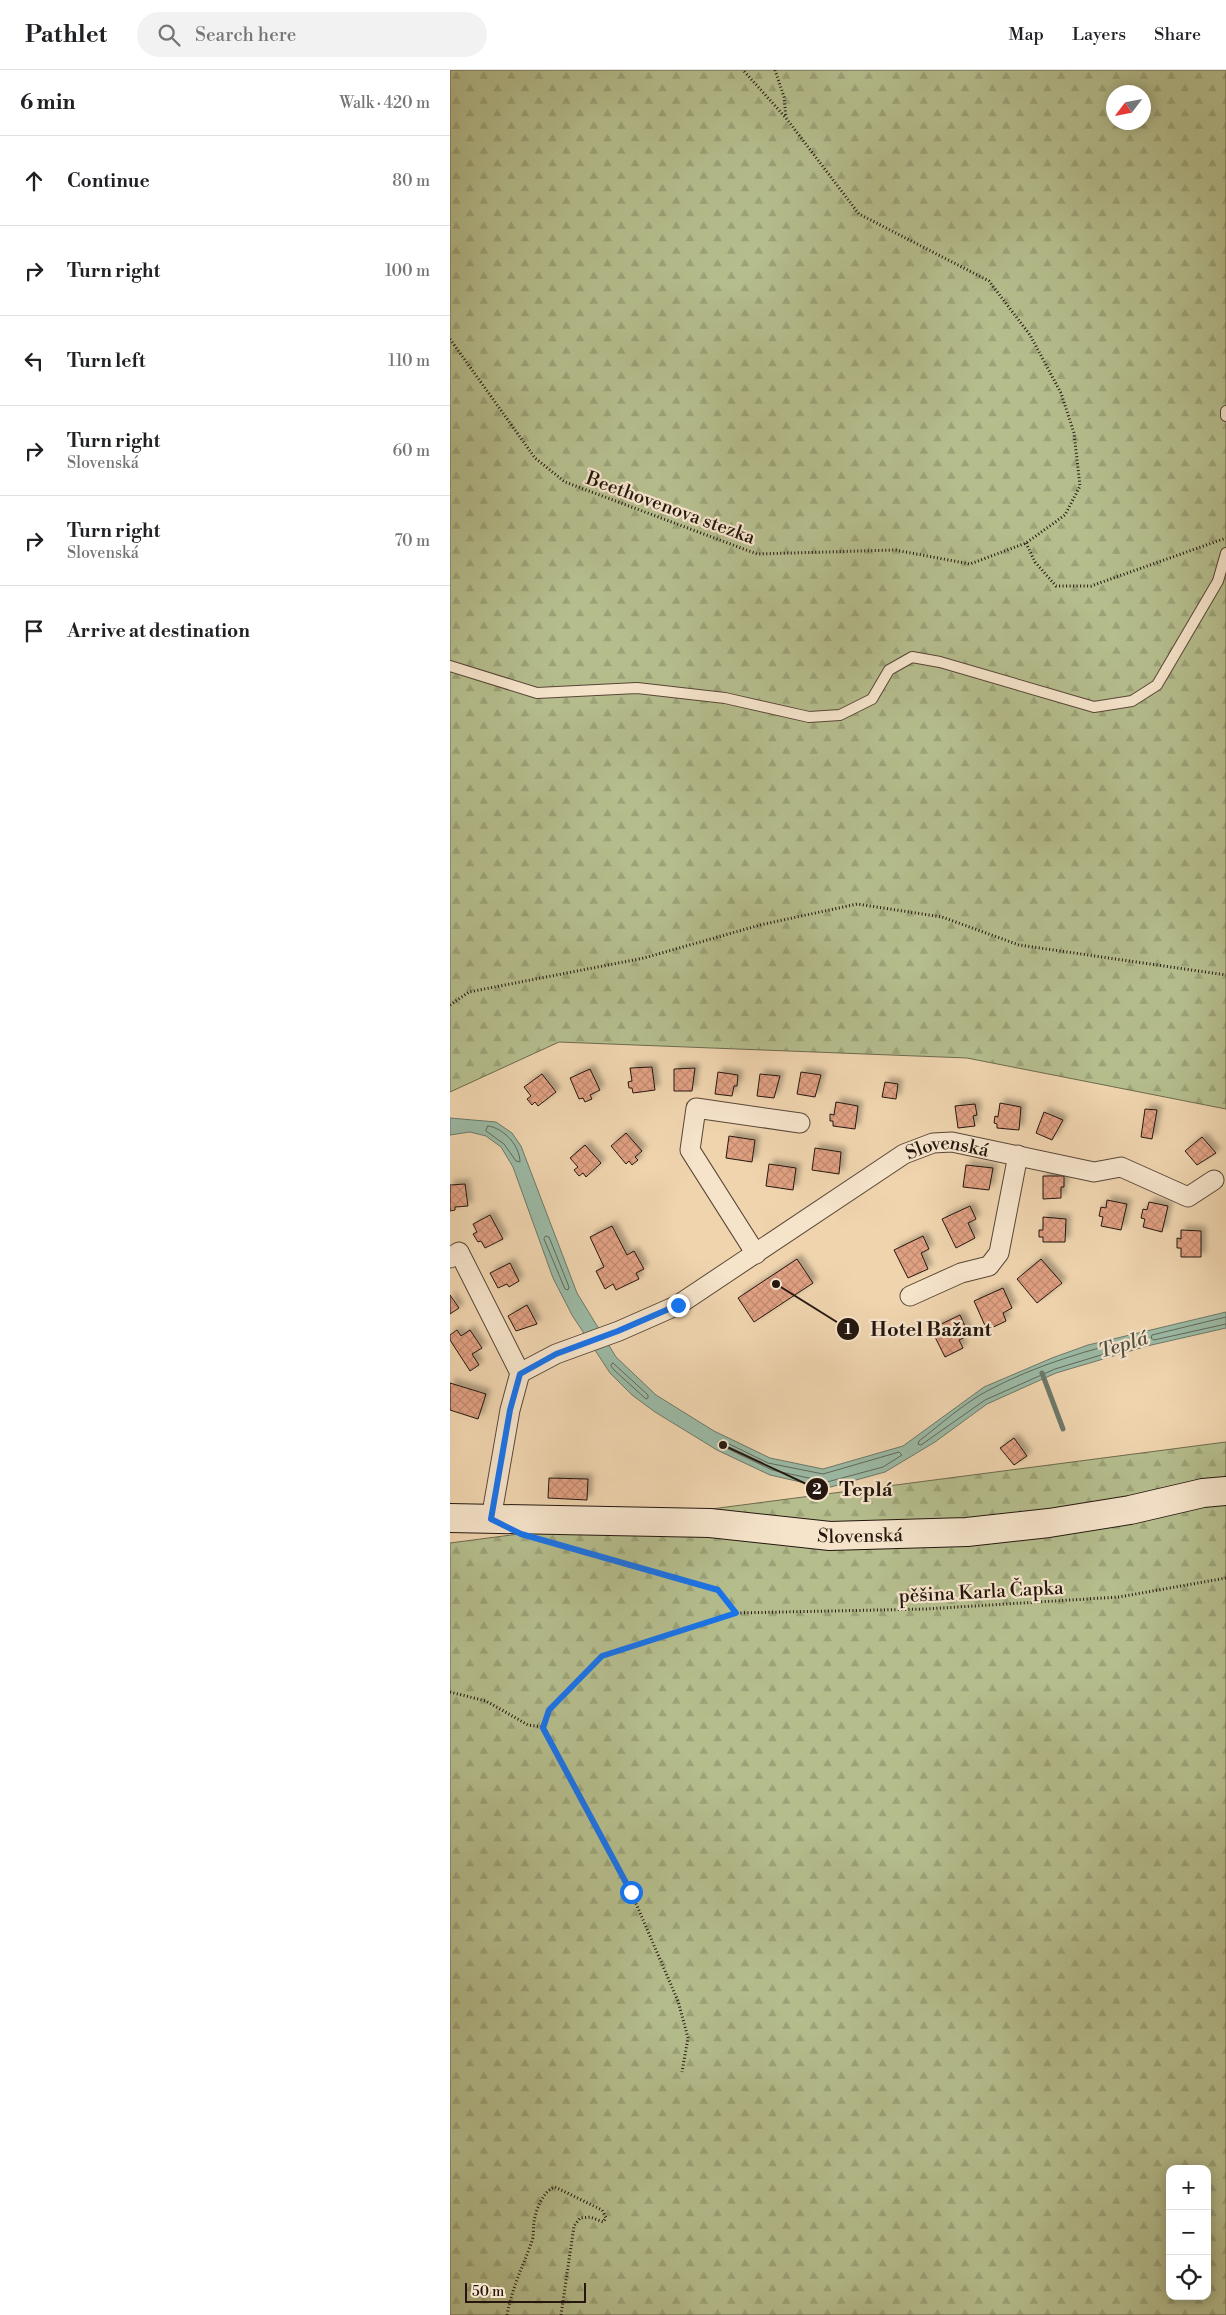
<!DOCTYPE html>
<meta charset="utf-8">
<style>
body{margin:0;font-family:"Libre Bodoni",serif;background:#f2f2f2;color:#202124}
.controls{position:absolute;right:15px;bottom:15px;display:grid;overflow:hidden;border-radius:10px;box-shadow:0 2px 12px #0003}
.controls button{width:45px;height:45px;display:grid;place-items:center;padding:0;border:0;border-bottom:1px solid #e0e0e0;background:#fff;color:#202124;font:25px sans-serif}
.compass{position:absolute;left:656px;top:15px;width:45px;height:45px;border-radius:50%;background:#fff;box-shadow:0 2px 12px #0003;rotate:238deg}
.scale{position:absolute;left:15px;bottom:12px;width:121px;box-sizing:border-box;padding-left:5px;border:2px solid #25170f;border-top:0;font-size:14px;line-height:18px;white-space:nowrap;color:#25170f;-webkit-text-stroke:4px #f5e3ca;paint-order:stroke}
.stop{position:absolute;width:15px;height:15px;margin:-11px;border:4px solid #1a73e8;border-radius:50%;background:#fff}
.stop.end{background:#1a73e8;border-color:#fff;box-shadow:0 1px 5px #0008}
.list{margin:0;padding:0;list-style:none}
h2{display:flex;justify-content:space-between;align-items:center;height:65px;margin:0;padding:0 20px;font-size:21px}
h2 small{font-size:16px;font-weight:400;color:#757577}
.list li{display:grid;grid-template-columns:32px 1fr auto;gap:15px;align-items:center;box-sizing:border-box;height:90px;padding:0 20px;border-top:1px solid #e0e0e0}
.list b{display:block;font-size:19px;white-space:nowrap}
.list p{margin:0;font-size:16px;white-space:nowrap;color:#757577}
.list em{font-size:16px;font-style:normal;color:#757577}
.icon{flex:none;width:28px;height:28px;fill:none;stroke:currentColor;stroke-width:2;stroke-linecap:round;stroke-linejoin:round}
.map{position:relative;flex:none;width:776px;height:2245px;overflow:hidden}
header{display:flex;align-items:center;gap:30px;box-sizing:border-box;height:70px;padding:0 25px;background:#fff;border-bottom:1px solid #e0e0e0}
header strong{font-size:24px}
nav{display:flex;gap:28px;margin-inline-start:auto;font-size:18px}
.search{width:350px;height:45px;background:#f2f2f2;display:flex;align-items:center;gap:12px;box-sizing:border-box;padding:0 18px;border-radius:28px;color:#757577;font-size:19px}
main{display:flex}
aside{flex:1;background:#fff}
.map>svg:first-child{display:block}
.forest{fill:url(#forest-firs);stroke:#6d6a4e;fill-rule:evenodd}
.water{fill:#9bb9a4;stroke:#6c7868}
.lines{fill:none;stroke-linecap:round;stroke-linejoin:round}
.shore{stroke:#60685a;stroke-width:1}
.stream{stroke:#6c7868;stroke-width:5}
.building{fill:url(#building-cross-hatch);stroke:#25170f;filter:url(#shadow)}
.lane-casing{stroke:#584637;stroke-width:12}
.street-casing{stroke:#584637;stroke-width:21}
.secondary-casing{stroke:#25170f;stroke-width:30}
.path{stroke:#25170f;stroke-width:3;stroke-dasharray:1 2.5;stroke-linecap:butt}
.lane{stroke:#f5e3ca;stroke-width:10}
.street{stroke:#f5e3ca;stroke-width:19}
.secondary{stroke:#f5e3ca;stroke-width:28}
.route{stroke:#1a73e8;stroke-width:6}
.labels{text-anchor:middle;stroke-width:4.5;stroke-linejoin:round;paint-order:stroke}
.street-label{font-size:19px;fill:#25170f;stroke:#f5e3ca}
.water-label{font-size:20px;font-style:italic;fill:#4e5043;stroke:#f5e3ca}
.leader{fill:none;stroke:#25170f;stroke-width:2}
.callout-dot{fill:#25170f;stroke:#f5e3ca;stroke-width:2}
.mark-label{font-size:15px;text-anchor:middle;font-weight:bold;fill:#fff}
.callout-label{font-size:20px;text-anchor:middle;font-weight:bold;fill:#25170f;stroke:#f5e3ca;stroke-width:4.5;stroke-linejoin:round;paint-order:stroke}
</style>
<header>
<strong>Pathlet</strong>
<div class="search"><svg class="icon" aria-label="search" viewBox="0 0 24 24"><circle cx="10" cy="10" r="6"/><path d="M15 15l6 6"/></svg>Search here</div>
<nav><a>Map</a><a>Layers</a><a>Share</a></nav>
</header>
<main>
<aside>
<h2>6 min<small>Walk · 420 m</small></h2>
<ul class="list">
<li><svg class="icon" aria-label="ahead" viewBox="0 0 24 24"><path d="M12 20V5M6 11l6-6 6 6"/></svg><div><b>Continue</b></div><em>80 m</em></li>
<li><svg class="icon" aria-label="right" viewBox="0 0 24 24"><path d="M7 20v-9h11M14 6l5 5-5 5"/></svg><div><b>Turn right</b></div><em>100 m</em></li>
<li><svg class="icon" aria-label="left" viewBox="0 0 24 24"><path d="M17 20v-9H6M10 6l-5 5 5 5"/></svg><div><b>Turn left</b></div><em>110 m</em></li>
<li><svg class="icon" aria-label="right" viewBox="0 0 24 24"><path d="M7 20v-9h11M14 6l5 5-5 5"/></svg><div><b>Turn right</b><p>Slovenská</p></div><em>60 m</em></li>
<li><svg class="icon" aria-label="right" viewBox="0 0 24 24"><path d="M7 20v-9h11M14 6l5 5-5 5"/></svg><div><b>Turn right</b><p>Slovenská</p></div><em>70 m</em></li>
<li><svg class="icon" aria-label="arrive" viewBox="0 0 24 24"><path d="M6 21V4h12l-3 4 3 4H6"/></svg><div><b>Arrive at destination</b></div></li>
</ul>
</aside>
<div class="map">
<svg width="776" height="2245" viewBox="0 0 776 2245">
<defs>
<pattern id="forest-firs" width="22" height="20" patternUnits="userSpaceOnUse" patternTransform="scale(1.25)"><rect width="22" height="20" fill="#b5bd8d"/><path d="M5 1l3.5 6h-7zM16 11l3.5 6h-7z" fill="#9ca278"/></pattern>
<pattern id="building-cross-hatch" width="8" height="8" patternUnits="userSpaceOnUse" patternTransform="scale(1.25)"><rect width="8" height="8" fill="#e0a082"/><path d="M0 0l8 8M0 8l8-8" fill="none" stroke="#c0896f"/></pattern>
<filter id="shadow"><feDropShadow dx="4.5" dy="-4.5" stdDeviation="2.5" flood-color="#0004"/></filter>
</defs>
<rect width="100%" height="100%" fill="#efd4ae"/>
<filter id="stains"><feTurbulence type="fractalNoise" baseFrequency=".004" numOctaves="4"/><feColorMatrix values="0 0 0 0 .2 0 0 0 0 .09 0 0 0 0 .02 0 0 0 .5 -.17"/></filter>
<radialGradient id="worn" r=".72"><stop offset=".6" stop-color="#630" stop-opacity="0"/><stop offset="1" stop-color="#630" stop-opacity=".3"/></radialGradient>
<path class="forest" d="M0 0H776V1039L517 988 109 972 0 1022ZM664 22H694V52H664Z
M776 1372V2245H0V1473ZM720 2099H757V2226H720Z"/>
<path class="water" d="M0 1048 46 1052 62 1063 71 1076 127 1223 166 1287 206 1325 264 1361 320 1388 373 1399 453 1376 534 1317 602 1288 638 1275 776 1242V1258L697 1276 606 1303 537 1334 485 1372 435 1402 377 1418 320 1405 267 1380 205 1342 182 1325 160 1303 122 1245 103 1208 63 1097 51 1077 36 1066 20 1062 0 1065Z"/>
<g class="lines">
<path class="shore" d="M38 1056C54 1058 70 1076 70 1092L66 1091 54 1074 36 1061Z
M96 1166 99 1167 119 1217 118 1220 115 1219 94 1169Z
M776 1247 702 1265 701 1268 704 1270 776 1254
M693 1267 696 1269 694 1272 605 1299 535 1330 471 1375 468 1374 469 1371C491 1354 513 1334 537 1321 586 1295 640 1279 693 1267Z
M163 1293 198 1325V1328L196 1329 164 1300 161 1296Z
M271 1370 318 1393 373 1404 449 1382 452 1385 433 1397 377 1412 322 1400 270 1375 268 1372Z"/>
<path class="stream" d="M592 1303 613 1359"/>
</g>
<path class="building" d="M202 997 205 1020 183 1023 182 1018H179L178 1012 182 1011 180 998Z
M245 998 242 1021H224V999Z
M140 999 150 1020 140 1025 142 1029 135 1032 133 1028 129 1029 120 1008Z
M268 1002 288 1005 287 1016H284L282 1026 265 1024Z
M351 1002 371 1005 365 1027 347 1024Z
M92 1004 106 1022 88 1036 85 1032 82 1035 77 1029 81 1026 74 1017Z
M310 1004 330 1006 324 1028 307 1026Z
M435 1012 448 1014 446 1029 432 1027Z
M386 1032 408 1036 405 1059 383 1056V1051H380V1044L384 1045Z
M550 1033 571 1037 569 1060 547 1058V1054L544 1053 545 1046 548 1047Z
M525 1034 527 1045 523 1046 525 1056 508 1058 505 1036Z
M695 1039 707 1040 702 1069 691 1067Z
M594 1042 613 1050 602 1070 586 1063Z
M176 1063 192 1081 185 1087 188 1090 182 1095 179 1091 176 1094 161 1076Z
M279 1066 305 1070 302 1092 276 1088Z
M752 1067 766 1083 747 1095 735 1081Z
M135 1075 151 1093 136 1107 133 1103 129 1106 124 1100 128 1097 120 1088Z
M365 1078 391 1082 389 1104 362 1100Z
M319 1094 346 1098 343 1120 316 1116Z
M516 1095 543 1098 539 1120 513 1117Z
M593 1106H614V1117H611V1128L593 1129Z
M15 1114 18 1136 5 1137V1140L0 1141V1115Z
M657 1130 677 1134 671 1160 651 1156 653 1147 649 1146 651 1137 656 1138Z
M699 1132 718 1136 712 1162 693 1157 695 1149 691 1148 693 1139 697 1140Z
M520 1136 526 1149 518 1153 525 1168 506 1178 492 1149Z
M40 1145 53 1169 35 1178 31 1171 28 1172 23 1164 27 1162 23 1154Z
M593 1147 616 1149 615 1172H593V1167H589V1160H593Z
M162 1156 177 1185 184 1181 194 1199 186 1203 189 1209 166 1220 163 1214 155 1219 146 1201 154 1197 140 1167Z
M731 1160 751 1161V1187H731V1178H727V1168L731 1169Z
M473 1166 479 1179 471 1183 478 1199 458 1208 444 1180Z
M347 1189 363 1213 304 1252 288 1228Z
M591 1189 612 1213 587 1233 567 1209Z
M60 1193 69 1211 59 1217 57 1214 48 1218 40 1203Z
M553 1218 562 1238 553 1243 556 1251 537 1260 524 1231Z
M0 1225 9 1238 0 1244Z
M77 1235 87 1254 66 1261 58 1246Z
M510 1245 519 1265 509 1270 513 1278 495 1287 481 1259Z
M7 1260 11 1266 20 1260 32 1278 22 1284 29 1295 20 1301 0 1270V1265Z
M0 1313 36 1324 28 1349 0 1340Z
M564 1368 577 1386 564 1395 550 1378Z
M99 1408 138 1409 137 1430 98 1428Z"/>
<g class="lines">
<defs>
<path id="lane" d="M776 341V346
M0 596 87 623 187 618 275 628 359 647 390 645 422 629 439 600 462 587 490 592 644 637 682 631 707 615 768 511 776 483"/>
<g id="street">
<path d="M306 1184 240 1080 246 1038 350 1053"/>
<path d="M0 1188 9 1182 70 1303"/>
<path d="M460 1226 511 1203 539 1196 549 1183 568 1085"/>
<path id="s1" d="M41 1449 60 1340 70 1303 106 1284 169 1261 228 1235 454 1084 483 1073 502 1072 644 1102 671 1097 738 1127 764 1110"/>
</g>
<g id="secondary">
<path id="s2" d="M0 1448 260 1453 380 1466 517 1462 599 1453 680 1440 753 1423 776 1421"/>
</g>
</defs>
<use href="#lane" class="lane-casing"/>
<use href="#street" class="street-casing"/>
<use href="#secondary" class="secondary-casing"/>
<path class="path" d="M325 0 334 27 336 47
M0 269 85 388 115 412 307 484 445 480 520 494 576 473 615 445 630 416 624 363 611 323 580 265 539 211 409 144 336 48 293 0
M576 473 585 492 606 516H641L776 468
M0 935 19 922 194 888 310 855 407 834 492 847 569 875 776 905
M97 1472 268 1521 286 1543
M0 1622 36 1631 78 1655 93 1657 99 1640 152 1586 286 1543 476 1539 669 1527 776 1508
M93 1657 181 1822 228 1931 238 1968 232 2002
M57 2245C62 2218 73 2196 82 2171 84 2165 83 2158 84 2152 86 2139 93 2121 105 2117L152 2140 156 2148 153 2152 140 2147 130 2148 124 2156 111 2245"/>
<use href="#lane" class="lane"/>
<use href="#street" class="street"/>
<use href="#secondary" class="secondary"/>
</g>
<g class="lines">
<path class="route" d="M181 1822 93 1658 99 1640 152 1586 286 1543 268 1520 71 1464 41 1449 60 1340 70 1304 106 1284 168 1261 228 1235"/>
</g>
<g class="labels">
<g class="street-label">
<text transform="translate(221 437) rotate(20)" y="7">Beethovenova stezka</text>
<text dy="7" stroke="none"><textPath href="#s1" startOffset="638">Slovenská</textPath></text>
<text dy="7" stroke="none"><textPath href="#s2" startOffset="411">Slovenská</textPath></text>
<text transform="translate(531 1521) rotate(-3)" y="7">pěšina Karla Čapka</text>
</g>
<g class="water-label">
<text transform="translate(673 1274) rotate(-17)" y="7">Teplá</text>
</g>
</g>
<path class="leader" d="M326 1214L398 1259M273 1375L367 1419"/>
<g class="callout-dot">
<circle cx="326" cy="1214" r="5"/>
<circle cx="273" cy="1375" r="5"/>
<circle cx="398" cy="1259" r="12"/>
<circle cx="367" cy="1419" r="12"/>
</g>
<g class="mark-label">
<text x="398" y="1264">1</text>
<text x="367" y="1424">2</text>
</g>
<g class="callout-label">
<text x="481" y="1266">Hotel Bažant</text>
<text x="416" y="1426">Teplá</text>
</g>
<rect width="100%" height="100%" filter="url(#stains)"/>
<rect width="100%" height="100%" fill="url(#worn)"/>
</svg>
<div class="controls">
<button>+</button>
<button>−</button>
<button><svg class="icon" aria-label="locate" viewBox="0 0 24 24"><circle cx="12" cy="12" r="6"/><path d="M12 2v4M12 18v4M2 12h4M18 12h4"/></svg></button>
</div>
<svg class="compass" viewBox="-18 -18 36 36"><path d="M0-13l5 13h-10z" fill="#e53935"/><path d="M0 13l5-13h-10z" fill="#757577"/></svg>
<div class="scale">50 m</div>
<div class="stop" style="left:181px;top:1822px"></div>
<div class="stop end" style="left:228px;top:1235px"></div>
</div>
</main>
